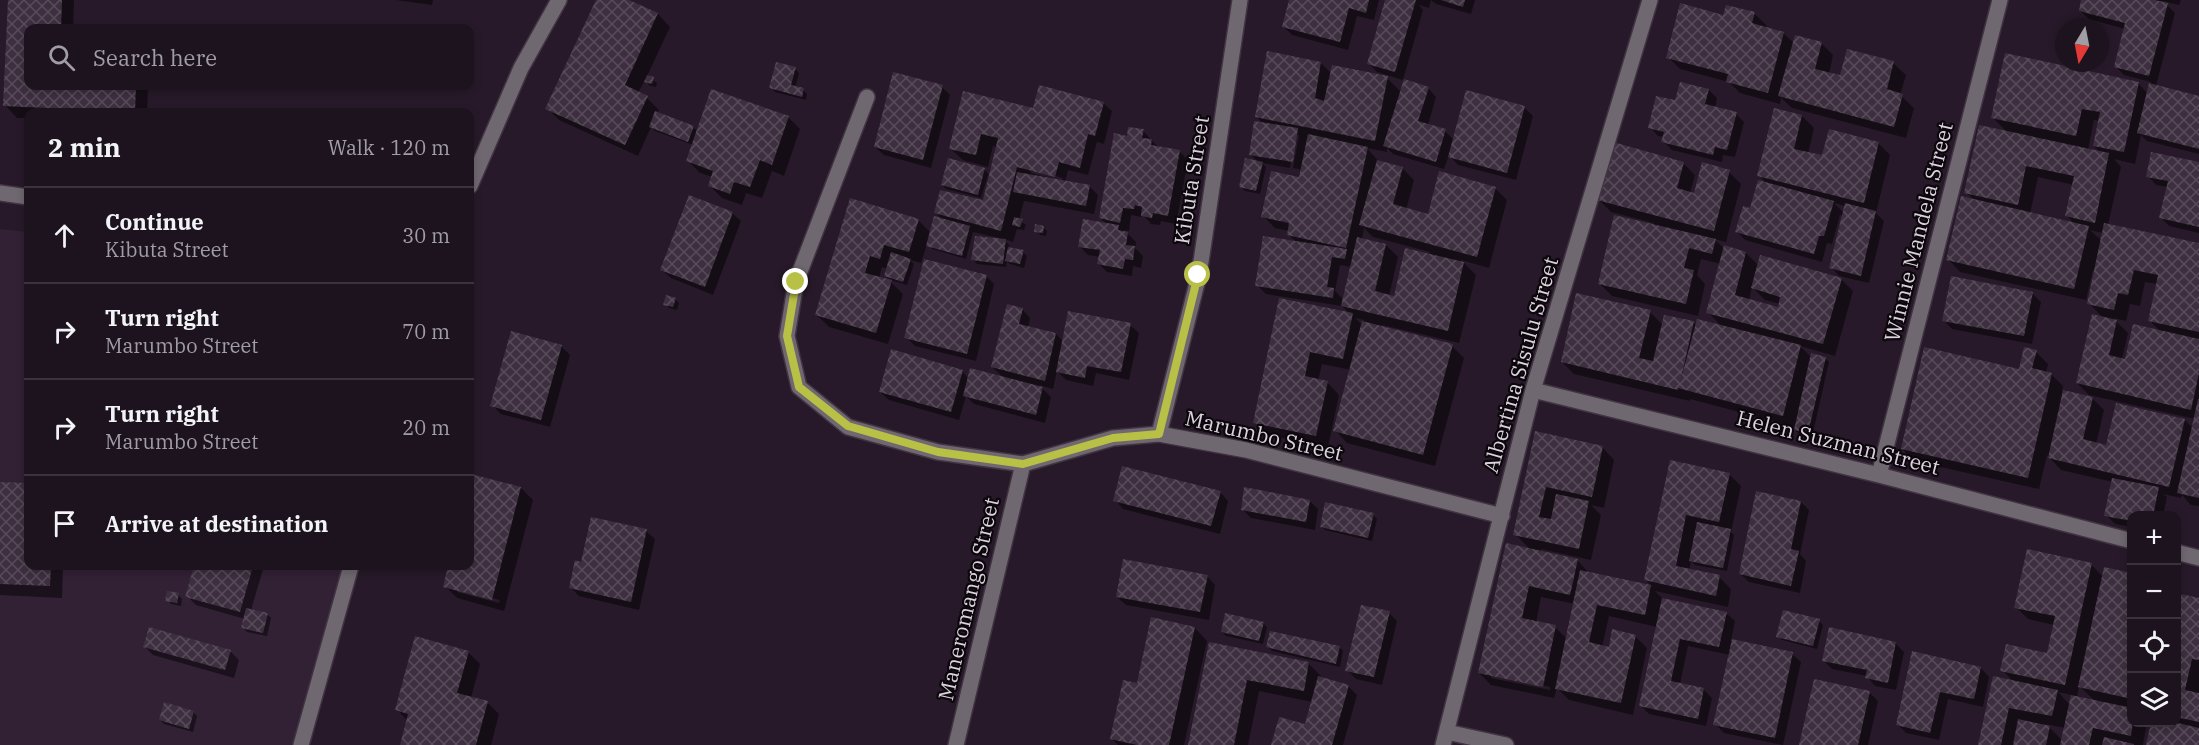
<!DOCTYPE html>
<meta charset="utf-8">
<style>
body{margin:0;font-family:"IBM Plex Serif",serif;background:#2a202c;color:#f1f3f6}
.controls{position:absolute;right:18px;bottom:18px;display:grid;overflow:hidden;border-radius:12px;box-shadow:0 3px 9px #0003}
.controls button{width:54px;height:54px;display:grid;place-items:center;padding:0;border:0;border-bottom:2px solid #3b323d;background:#1d131f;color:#f1f3f6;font:30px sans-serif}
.compass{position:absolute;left:2055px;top:18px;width:54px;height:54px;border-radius:50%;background:#1d131f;box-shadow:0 3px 9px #0003;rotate:190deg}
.stop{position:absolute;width:18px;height:18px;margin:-14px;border:4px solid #b9c046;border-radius:50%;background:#fff}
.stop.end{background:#b9c046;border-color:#fff;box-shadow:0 2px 6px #0008}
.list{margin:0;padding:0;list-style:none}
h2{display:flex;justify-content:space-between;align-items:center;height:78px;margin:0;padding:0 24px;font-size:26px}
h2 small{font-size:20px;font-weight:400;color:#a09ea4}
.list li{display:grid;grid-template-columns:39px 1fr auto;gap:18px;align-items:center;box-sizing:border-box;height:96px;padding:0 24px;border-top:2px solid #3b323d}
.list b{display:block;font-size:22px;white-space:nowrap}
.list p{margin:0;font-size:20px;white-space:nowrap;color:#a09ea4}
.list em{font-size:20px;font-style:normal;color:#a09ea4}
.icon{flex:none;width:33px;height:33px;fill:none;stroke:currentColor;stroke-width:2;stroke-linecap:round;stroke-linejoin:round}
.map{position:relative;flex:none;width:2199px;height:745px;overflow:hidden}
.search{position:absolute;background:#1d131f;box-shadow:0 3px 9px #0003;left:24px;top:24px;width:450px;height:66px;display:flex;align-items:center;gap:15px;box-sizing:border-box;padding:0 21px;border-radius:12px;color:#a09ea4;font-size:22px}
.panel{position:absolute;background:#1d131f;box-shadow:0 3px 9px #0003;left:24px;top:108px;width:450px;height:462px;border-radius:12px}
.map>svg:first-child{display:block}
.built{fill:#322035}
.shadow{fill:#0007;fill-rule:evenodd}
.building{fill:url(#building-cross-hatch)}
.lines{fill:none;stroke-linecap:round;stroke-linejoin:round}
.minor-casing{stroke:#403342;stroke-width:18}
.minor{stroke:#706871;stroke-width:15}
.route{stroke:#b9c046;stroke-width:8}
.labels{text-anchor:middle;stroke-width:4.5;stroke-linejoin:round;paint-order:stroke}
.street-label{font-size:21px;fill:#dcd2dd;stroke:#0c070d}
</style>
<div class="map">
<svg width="2199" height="745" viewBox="0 0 2199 745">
<defs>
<pattern id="building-cross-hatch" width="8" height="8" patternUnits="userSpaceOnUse" patternTransform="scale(1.5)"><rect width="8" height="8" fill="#3d2f3f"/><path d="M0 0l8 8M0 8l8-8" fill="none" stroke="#584c5a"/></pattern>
</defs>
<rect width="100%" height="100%" fill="#271929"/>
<path class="built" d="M0 229 28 232V566H351L301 745H0Z"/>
<path class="shadow" d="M9 0H74L73 28H28V86H148L147 112H28V118H17L5 105Z
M396 0H433L432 5Z
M597 0H626L658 14 670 27 647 76 657 83 656 87 650 86 645 80 638 93 647 98 659 110 657 113 693 127 698 132 788 117 800 129 784 176 772 171 762 198 746 193 742 205 722 198 710 186 713 177 700 173 688 161 693 145 655 131 651 127 638 156 559 120 547 108Z
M1291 0H1379L1374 20 1357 16 1348 50 1292 35 1284 27Z
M1387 0H1475L1471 14 1436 4 1431 0 1429 8 1419 5 1423 10 1403 80 1377 72 1369 64Z
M2083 0H2149L2159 3 2156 0H2181L2179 5 2163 1 2175 13 2156 86 2199 97V154L2147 141 2141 135 2135 164 2114 159 2121 167 2108 225 2199 244V506L2191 505 2182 495 2181 498 2163 494 2167 497 2163 516H2132V527L2115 524 2106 515 2113 482 2061 470 2047 455 2039 489 1914 461 1902 449 2020 370 2036 352 2048 364 2046 373 2051 374 2063 386 2062 391 2092 398 2104 410 2096 444 2108 447 2185 420 2193 428 2195 419 2089 395 2077 383 2104 319 2089 303 2095 271 2093 270 2086 300 1960 272 1948 259 1975 201 1966 192 2008 133 1993 118 2138 83 2148 94 2151 82 2124 75 2116 67 2125 29 2089 19 2080 11ZM2094 120 2100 121 2094 146 2101 153 2088 150ZM2038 177 2074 185 2067 216 2076 225 2030 214ZM2090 230 2103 233 2102 241ZM2145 282 2157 284 2150 321 2161 332 2126 360 2122 359 2128 333 2113 318 2126 321 2130 304 2140 306Z
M1727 7 1755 14 1767 26 1766 28 1783 33 1794 43H1821L1833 55 1829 74 1841 77 1893 63 1906 75 1900 95 1914 108 1906 138 1792 108 1781 98 1780 104 1740 93 1729 82 1680 69 1668 57 1724 16Z
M1321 63 1332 74 1387 78 1401 92 1428 88 1436 97 1428 125 1445 131 1454 140 1525 108 1533 116 1516 180 1458 165 1449 155 1444 169 1393 154 1387 148V152L1367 148 1379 162 1402 168 1414 180 1406 210 1429 215 1495 188 1507 200 1489 268 1461 260 1476 275 1459 343 1382 325V327L1452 346 1464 358 1435 466 1347 443 1335 430 1351 370 1322 364 1318 381 1327 382 1339 395 1328 447 1267 435 1255 422 1280 300 1351 315 1342 306 1266 294 1257 285 1297 243 1288 234 1289 231 1275 228 1263 216 1300 179 1302 170 1293 168 1299 135H1295L1290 168 1262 163 1266 167 1260 194 1245 191 1241 187 1259 163 1250 154 1264 124 1256 117ZM1364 228 1373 237 1430 252 1395 297 1389 296 1398 257 1386 245 1362 239ZM1340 265 1352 267 1344 300 1335 291ZM1355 318 1364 320 1363 325Z
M795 69 799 73 795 88 803 90 807 94 806 100 775 92 771 88Z
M942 87 950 95 931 168 884 155 875 147Z
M1709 90 1717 98 1715 108 1736 114 1744 122 1735 157 1723 155 1722 162 1672 150 1663 141 1664 137 1658 136 1650 127 1676 102Z
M1103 103 1112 111 1104 144 1097 142 1088 175 1068 170 1065 182 1090 187 1098 195 1094 214 1024 201 1019 220 1026 225 1024 230 1017 229 1013 242 1004 239 1009 245V248L1023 252 1027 256 1024 268 1010 264 1007 261 1006 267 977 264 973 260 999 238 973 232 966 259 932 249 927 244 921 263 910 260 914 264 907 285 890 280 886 276 888 269 882 267 879 278 891 282 903 294 888 344 829 327 817 315 851 200 918 220 931 233 943 220 936 213 984 202 997 147 993 146 988 167 963 160 950 148 1031 109ZM1031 169 1063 178 1062 181 1031 173Z
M1802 116 1814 128 1808 154 1823 157 1878 143 1890 155 1876 213 1884 221 1869 283 1839 276 1831 267 1843 216 1840 215 1832 244 1827 243 1822 262 1745 240 1737 232 1767 184 1759 175ZM1834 203 1845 206 1844 213Z
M1143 131 1158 147 1179 151 1188 160 1176 224 1161 221 1160 225 1151 224 1143 215 1142 217 1131 215 1129 231 1124 230 1136 242 1135 248 1143 256 1141 268 1133 266 1132 276 1107 272 1099 264 1100 257 1088 255 1079 246 1107 224 1100 218 1128 137Z
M1683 163 1695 175 1690 193 1695 195 1729 172 1741 184 1726 242 1714 239 1725 249 1746 253 1759 266 1841 279 1853 291 1835 356 1800 346 1812 358H1825L1829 362 1812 437 1799 434 1795 430 1796 427 1690 399V401L1574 374 1562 362 1650 312 1663 325 1693 322 1697 326 1722 327 1708 312 1721 264 1701 259 1697 275 1705 284 1698 316 1612 296 1600 284 1654 223 1611 212 1599 200ZM1752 287 1765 300 1780 304 1779 308 1749 300Z
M2199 164V233L2169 226 2161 218 2168 187 2156 185 2148 176Z
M984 169 990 176 988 175 981 198 946 189 942 185Z
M732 213 741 221 713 295 671 278 662 270Z
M1043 227 1047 231 1046 236 1040 235 1036 231Z
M986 276 994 284 976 361 915 346 906 337Z
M2032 293 2041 302 2032 344 1952 329 1943 320Z
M675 299 679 303 677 310 669 308 665 304Z
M1022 309 1030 318 1028 327 1056 334 1064 342 1130 325 1139 333 1129 380 1096 373 1093 386 1066 380 1057 371 1053 389 1039 385 1051 397 1045 423 974 404 966 396 959 420 889 400 880 392 962 371 969 379 1004 378 992 367Z
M561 346 570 355 550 427 501 414 492 405Z
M1536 433 1602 447 1614 460 1604 508 1591 505 1601 515 1591 560 1541 549 1540 552 1577 560 1589 573 1653 587 1646 580 1672 462 1729 474 1741 486 1731 532 1734 535 1727 571 1695 565 1691 561 1689 570 1719 577 1731 589 1728 607 1655 591 1663 599 1726 613 1735 621 1731 641 1792 654 1801 662 1783 745 1724 733 1715 724 1730 655 1688 646 1680 684 1704 690 1712 698 1706 726 1649 714 1640 705 1657 627 1609 616 1602 647 1610 649 1635 636 1647 648 1633 715 1569 700 1557 688 1554 698 1491 685 1479 673 1531 550 1515 534ZM1541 597 1575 604 1567 639 1555 627 1536 623ZM1491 675 1550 687V690L1491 678Z
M473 476 521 488 533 500 504 611 457 598 445 586 450 566H470V488ZM457 589 500 600 499 603 457 592Z
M0 483 28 485V566H63L62 598 0 595Z
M1220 492 1228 501 1220 534 1123 509 1115 500Z
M1310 501 1318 509 1315 530 1251 518 1242 509Z
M1801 502 1809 510 1800 554 1806 561 1800 593 1749 582 1740 574Z
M1373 515 1377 519 1372 541 1325 530 1321 526Z
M646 531 655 539 639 610 579 596 571 588 582 563Z
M2091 564 2103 577 2132 575V722H2147L2143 745H1979L2014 682 2002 670 2048 654 2054 625 2028 619 2016 607ZM2079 686 2095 701 2077 698ZM2058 692 2072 695 2070 705ZM2046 724 2065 728 2063 741Z
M196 566H264L251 610 267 614 271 618 267 636 247 632 243 628 245 619 196 605 187 596Z
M1207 576 1215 585 1209 620 1126 605 1117 597Z
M2176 588 2185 596 2199 599V745H2148L2152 722H2176Z
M178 595 182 599 181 606 171 604 167 600Z
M1389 613 1397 621 1382 685 1356 679 1347 670Z
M1819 621 1823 625 1817 649 1782 640 1778 636Z
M1263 623 1267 627 1263 644 1226 636 1222 632Z
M1195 628 1207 641 1184 745H1118L1112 739 1138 685Z
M1895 643 1904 652 1896 690 1875 686 1867 676 1832 669 1823 660Z
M1210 644 1309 664 1321 676 1320 678 1348 686 1357 695 1343 745H1273L1306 726 1312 702 1259 691 1248 745H1189Z
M145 647 230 651 239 660 234 678 153 655Z
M1268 647H1339L1343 651 1340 667 1272 651Z
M468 652 480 664 471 698 487 702 499 714 491 745H401L408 721 397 710Z
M1913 653 1981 668 1989 677 1983 707 1948 699 1939 740 1906 733 1898 725Z
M1870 693 1878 701 1868 745H1801Z
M193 712 197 716 193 732 164 724 160 720Z"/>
<path class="building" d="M8 0H62L61 28H28V86H136L135 112 3 106Z
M596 0H629L658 13 625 85 648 96 625 145 545 109Z
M1289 0H1369L1366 13 1349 8 1340 42 1282 27Z
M1385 0H1416L1395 72 1367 64Z
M1441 0H1465L1463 7Z
M2081 0H2155L2168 3 2149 76 2114 67 2125 23 2079 11Z
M1680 3 1723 15 1726 5 1755 12 1752 23 1784 32 1768 93 1726 82 1728 74 1666 58Z
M1795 35 1822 42 1815 69 1840 75 1847 49 1894 61 1887 89 1903 94 1894 127 1778 96Z
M1267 51 1321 62 1315 98 1324 101 1332 65 1388 76 1375 141 1255 117Z
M2005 53 2139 82 2124 152 2093 146 2100 112 2082 109 2076 136 1991 118Z
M776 62 796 67 791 85 804 88 802 97 769 88Z
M893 72 943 85 923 160 874 147Z
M647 75 654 77 652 84 644 82Z
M1404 79 1429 87 1418 121 1446 129 1436 162 1383 146Z
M1680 82 1709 89 1705 104 1737 112 1727 150 1715 147 1713 155 1661 142 1664 132 1648 128 1656 96 1675 100Z
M2149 83 2199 96V149L2137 133Z
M1039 85 1104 102 1095 136 1088 134 1080 168 1059 162 1055 177 1017 167 1001 231 934 213 940 190 983 200 998 138 981 134 976 155 949 149 963 91 1033 108Z
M711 89 789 116 772 165 760 160 750 187 734 182 730 194 708 186 713 171 686 161Z
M1466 90 1525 106 1507 173 1448 157Z
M1774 108 1802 115 1794 149 1822 155 1829 129 1879 142 1864 203 1757 176Z
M655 111 694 126 688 142 649 127Z
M1254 121 1298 128 1293 162 1249 155Z
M1979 125 2109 153 2095 223 2065 216 2074 176 2026 166 2018 205 1964 193Z
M1128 127 1144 129 1142 138 1152 139 1151 145 1180 150 1168 216 1153 213 1152 218 1141 216 1142 207 1135 205 1134 209 1123 208 1120 223 1099 218 1114 133 1127 136Z
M1308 134 1368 147 1346 248 1287 235 1289 223 1261 217 1271 171 1299 177Z
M1613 142 1684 162 1677 188 1694 193 1702 162 1730 170 1714 231 1597 200Z
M2151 152 2199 162V227L2159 218 2168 181 2146 177Z
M948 158 985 168 978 195 941 185Z
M1245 158 1263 162 1256 191 1239 187Z
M1377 160 1403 167 1393 204 1428 214 1439 171 1496 187 1477 257 1359 225Z
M1017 172 1090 185 1086 206 1013 192Z
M1758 180 1834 201 1824 236H1819L1814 254 1735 232 1743 206 1750 208Z
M689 195 733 212 705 287 660 270Z
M1961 196 2089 226 2074 289 1946 260Z
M850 198 919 219 909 252 884 245 880 259 870 256 865 273 892 280 876 333 815 315Z
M1845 203 1876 211 1861 276 1829 268Z
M1614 215 1716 239 1712 254 1689 248 1684 268 1694 270 1686 304 1598 284Z
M934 216 970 226 962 256 926 246Z
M1014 217 1023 219 1020 227 1012 225Z
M1083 219 1119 225 1118 230 1128 232 1126 245 1135 246 1133 260 1125 259 1123 269 1097 264 1100 250 1078 247Z
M2104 223 2199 243V332L2148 321 2158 275 2134 270 2128 295 2118 293 2114 310 2087 304Z
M1035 224 1044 226 1043 233 1034 232Z
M975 236 1006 239 1003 264 971 260Z
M1263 236 1347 249 1345 259 1332 257 1327 287 1334 288 1333 298 1255 286Z
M1357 237 1386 244 1375 291 1394 296 1405 248 1464 262 1448 331 1341 306Z
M1724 245 1746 252 1735 295 1778 307 1780 297 1751 288 1760 255 1842 278 1823 344 1706 313Z
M1008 247 1024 250 1020 264 1005 261Z
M891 252 911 259 903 282 884 276Z
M924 259 987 275 967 354 904 338Z
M1951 276 2033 292 2024 336 1942 321Z
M1576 293 1651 310 1639 358 1653 361 1664 315 1694 321 1680 383 1697 319 1801 345 1783 416 1678 388V390L1561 362Z
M666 295 676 298 673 307 663 305Z
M1279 298 1353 313 1343 359 1310 352 1305 376 1328 381 1316 436 1253 423Z
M1007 304 1023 308 1019 324 1056 333 1045 381 991 367Z
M1068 311 1131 323 1121 372 1087 366 1085 378 1056 372Z
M2092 314 2117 320 2109 355 2125 359 2133 324 2199 339V373L2191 410 2076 383Z
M1362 321 1453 344 1423 455 1333 431Z
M511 331 562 345 541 420 490 406Z
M1924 347 2019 369 2024 347 2037 350 2032 368 2052 373 2028 478 1901 449Z
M891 349 963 370 951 412 879 392Z
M1811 353 1826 357 1808 433 1794 430Z
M970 368 1043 387 1036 415 963 396Z
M2063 390 2093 397 2083 439 2106 445 2116 403 2185 419 2169 487 2048 458Z
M2198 399H2199V498L2177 493Z
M1535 431 1603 446 1592 497 1546 487 1539 517 1551 519 1556 494 1589 501 1579 549 1513 535Z
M1670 460 1730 473 1719 522 1686 515 1676 566 1720 575 1716 596 1644 580Z
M1122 466 1221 491 1211 526 1113 501Z
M471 474 521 487 492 600 443 587 448 566H470V482Z
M2112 478 2159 487 2153 516H2132V521L2104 516Z
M0 482 28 483V566H51L50 586 0 584Z
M1244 487 1310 500 1306 522 1241 510Z
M1756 491 1801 501 1791 549 1799 551 1791 586 1739 574Z
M1325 502 1374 513 1368 538 1320 527Z
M591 517 647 529 631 602 569 588 575 560 581 562Z
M1697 522 1731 529 1723 568 1689 561Z
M1506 543 1578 559 1570 595 1529 586 1522 618 1556 625 1543 687 1478 673Z
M2027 549 2092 563 2065 685 2000 671 2006 644 2047 653 2055 616 2014 608Z
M1123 559 1208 575 1200 612 1116 597Z
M194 566H253L240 612 185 597Z
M2104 567 2132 573V699L2078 687Z
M1580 570 1651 585 1645 615 1597 605 1589 642 1609 647 1612 629 1636 635 1621 703 1555 689Z
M167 591 179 593 177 603 165 601Z
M2181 594 2199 598V660L2192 659 2185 690 2199 693V722L2176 717V614Z
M1662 598 1727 612 1719 647 1680 639 1671 681 1704 688 1698 719 1639 706Z
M1361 605 1390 611 1374 677 1345 671Z
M246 608 268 613 263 633 241 628Z
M1783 610 1820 619 1813 646 1776 637Z
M1225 613 1264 622 1259 641 1221 632Z
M1151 617 1195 627 1169 745H1137L1110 739 1123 680 1137 683Z
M149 627 231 650 225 670 143 647Z
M1829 627 1896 642 1888 683 1865 678 1867 670 1822 661Z
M1270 631 1340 646 1336 664 1266 647Z
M415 636 469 651 457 693 488 701 476 745H400L408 714 395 710Z
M1732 639 1793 652 1775 738 1713 725Z
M1209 642 1309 662 1304 691 1247 680 1234 745H1188Z
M1912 651 1981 667 1974 699 1940 692 1930 733 1896 725Z
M1318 676 1349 685 1332 745H1271L1279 717 1305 724Z
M1993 676 2058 690 2052 716 2009 708 2001 745H1978Z
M1814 679 1870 691 1858 745H1799Z
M2071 695 2132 708V722H2133L2131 736 2093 728 2089 745H2060Z
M164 702 194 711 189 729 159 720Z
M2018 719 2050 726 2046 745H2013Z
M2151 722H2174L2199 728V745H2146Z
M2104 737 2134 744V745H2102Z"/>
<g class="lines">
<defs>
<path id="minor" d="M867 97 796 282 787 336 799 387 848 427 938 452 1023 464 1113 438 1159 434 1246 450 1502 516
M470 186 521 68 559 0
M0 193 28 197
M1533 390 1879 475 2132 541
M1159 434 1199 275 1240 0
M1879 475 2000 0
M2176 552 2199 558
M1447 732 1506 745
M301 745 351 566
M956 745 1023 464
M1443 745 1533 390 1650 0"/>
</defs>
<use href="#minor" class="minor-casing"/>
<use href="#minor" class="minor"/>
</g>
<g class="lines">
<path class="route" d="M796 282 787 336 799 387 848 426 938 452 1023 464 1113 438 1159 434 1198 275"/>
</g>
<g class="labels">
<g class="street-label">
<text transform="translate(1192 180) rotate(-81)" y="7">Kibuta Street</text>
<text transform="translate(1919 232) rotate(-76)" y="7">Winnie Mandela Street</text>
<text transform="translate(1521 365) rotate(-74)" y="7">Albertina Sisulu Street</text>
<text transform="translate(1264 436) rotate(13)" y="7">Marumbo Street</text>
<text transform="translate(1838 443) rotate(14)" y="7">Helen Suzman Street</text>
<text transform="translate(969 599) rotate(-77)" y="7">Maneromango Street</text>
</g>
</g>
</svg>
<div class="controls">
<button>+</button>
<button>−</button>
<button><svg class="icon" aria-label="locate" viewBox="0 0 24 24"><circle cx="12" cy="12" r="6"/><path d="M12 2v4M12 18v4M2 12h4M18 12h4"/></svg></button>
<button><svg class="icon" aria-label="layers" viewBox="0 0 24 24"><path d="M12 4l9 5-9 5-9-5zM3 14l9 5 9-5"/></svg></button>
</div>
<svg class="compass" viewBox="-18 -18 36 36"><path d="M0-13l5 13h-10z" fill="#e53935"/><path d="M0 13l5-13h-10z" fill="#a09ea4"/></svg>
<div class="stop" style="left:1198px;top:275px"></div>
<div class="stop end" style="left:796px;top:282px"></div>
<div class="search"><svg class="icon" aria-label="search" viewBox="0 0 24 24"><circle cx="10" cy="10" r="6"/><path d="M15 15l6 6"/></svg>Search here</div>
<section class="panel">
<h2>2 min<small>Walk · 120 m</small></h2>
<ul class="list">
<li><svg class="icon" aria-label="ahead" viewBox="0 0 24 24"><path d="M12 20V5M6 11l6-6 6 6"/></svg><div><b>Continue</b><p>Kibuta Street</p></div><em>30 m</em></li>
<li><svg class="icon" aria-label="right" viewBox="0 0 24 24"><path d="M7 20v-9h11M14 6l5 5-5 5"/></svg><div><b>Turn right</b><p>Marumbo Street</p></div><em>70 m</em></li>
<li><svg class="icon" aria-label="right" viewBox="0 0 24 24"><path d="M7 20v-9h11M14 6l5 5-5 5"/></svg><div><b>Turn right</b><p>Marumbo Street</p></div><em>20 m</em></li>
<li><svg class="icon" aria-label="arrive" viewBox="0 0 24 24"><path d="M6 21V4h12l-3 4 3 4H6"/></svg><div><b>Arrive at destination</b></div></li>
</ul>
</section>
</div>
